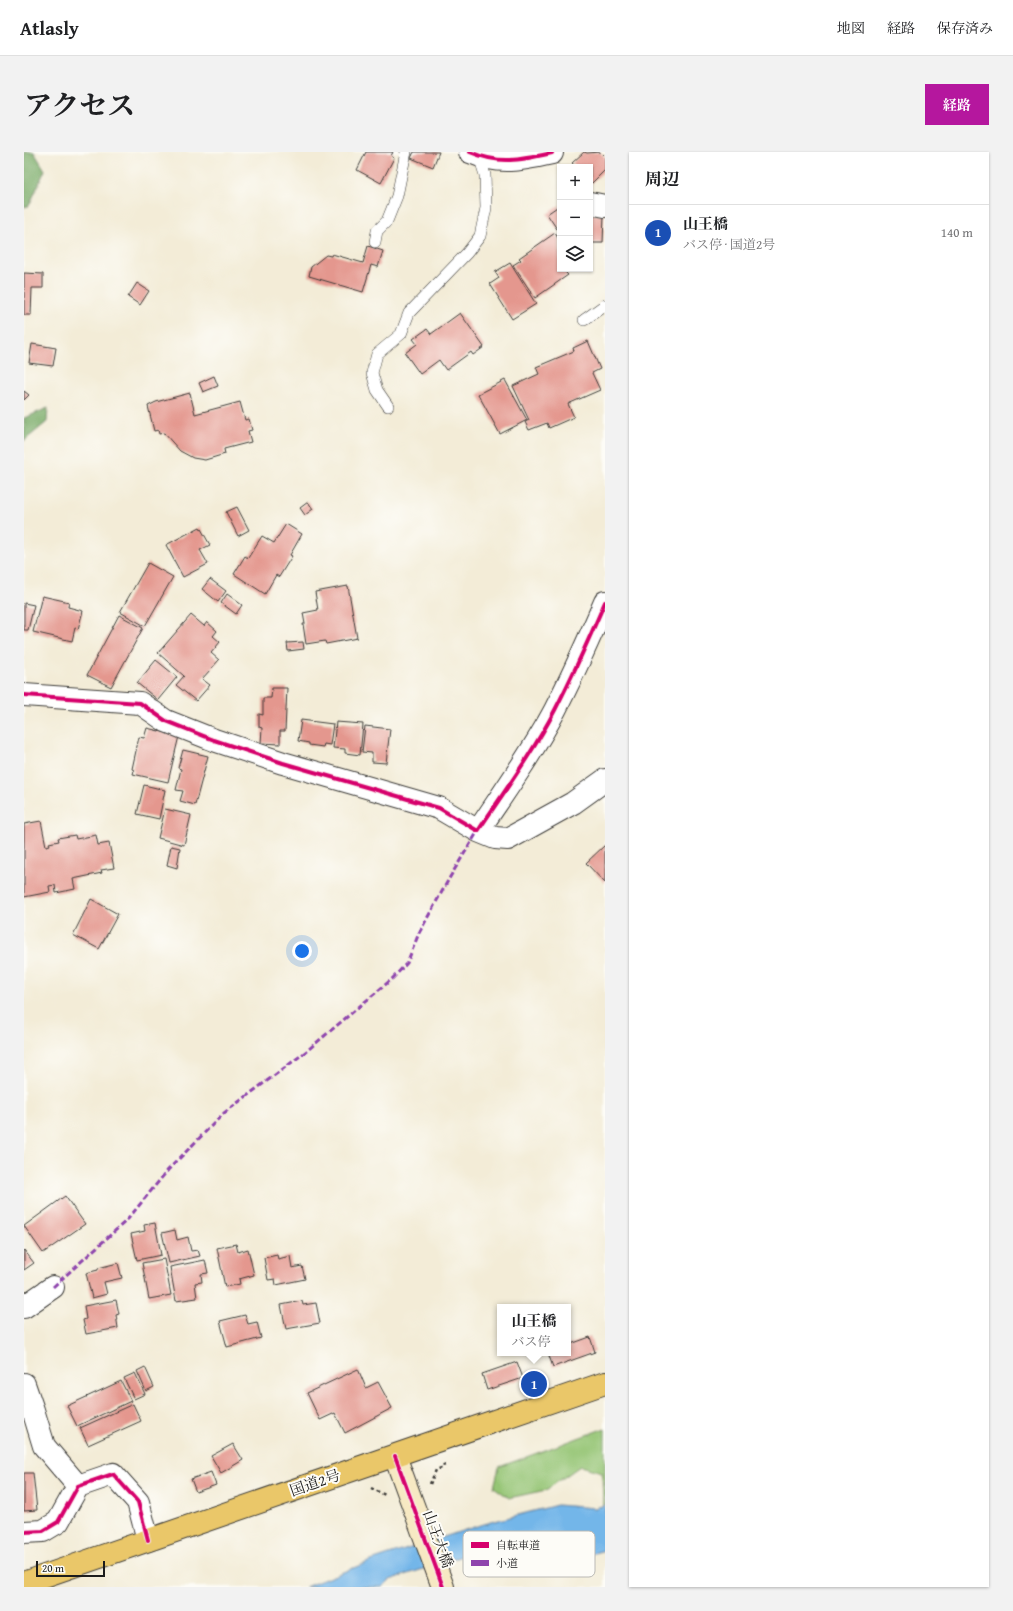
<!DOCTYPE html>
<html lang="ja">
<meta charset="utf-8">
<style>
body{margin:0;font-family:"Gentium Book Plus","Noto Serif JP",serif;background:#f2f2f2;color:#202124}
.controls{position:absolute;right:12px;top:12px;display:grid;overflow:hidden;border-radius:0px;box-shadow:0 1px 3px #0004}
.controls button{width:36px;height:36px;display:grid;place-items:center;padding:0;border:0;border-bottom:1px solid #e0e0e0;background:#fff;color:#202124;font:20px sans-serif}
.scale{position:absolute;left:12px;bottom:10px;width:69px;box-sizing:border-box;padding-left:4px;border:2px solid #1c1c1c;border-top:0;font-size:11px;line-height:14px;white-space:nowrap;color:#1c1c1c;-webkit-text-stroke:3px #fdfcf7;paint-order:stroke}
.you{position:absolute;left:278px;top:799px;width:14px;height:14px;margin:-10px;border:3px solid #fff;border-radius:50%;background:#1a73e8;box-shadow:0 0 0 6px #1a73e833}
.badge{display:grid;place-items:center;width:26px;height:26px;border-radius:50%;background:#b5179e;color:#fff;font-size:13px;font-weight:700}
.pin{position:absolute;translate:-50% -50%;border:2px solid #fff;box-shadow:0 1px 4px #0006}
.popup{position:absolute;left:473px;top:1152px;width:74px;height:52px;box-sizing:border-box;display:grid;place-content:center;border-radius:0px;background:#fff;filter:drop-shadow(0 1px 3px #0005);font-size:13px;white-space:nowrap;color:#757577}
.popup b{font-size:15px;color:#202124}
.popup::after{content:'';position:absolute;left:50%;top:100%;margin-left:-8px;border:8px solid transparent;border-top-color:#fff}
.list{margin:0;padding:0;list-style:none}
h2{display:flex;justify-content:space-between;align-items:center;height:52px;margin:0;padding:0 16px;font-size:17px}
h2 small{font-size:13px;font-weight:400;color:#757577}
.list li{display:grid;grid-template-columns:26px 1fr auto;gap:12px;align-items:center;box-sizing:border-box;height:56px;padding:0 16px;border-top:1px solid #e0e0e0}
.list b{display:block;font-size:15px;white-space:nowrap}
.list p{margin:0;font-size:13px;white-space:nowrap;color:#757577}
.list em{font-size:13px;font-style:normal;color:#757577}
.icon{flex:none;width:22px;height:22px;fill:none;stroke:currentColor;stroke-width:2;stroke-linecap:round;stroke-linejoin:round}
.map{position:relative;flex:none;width:581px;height:1435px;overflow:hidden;border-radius:0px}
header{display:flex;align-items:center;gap:24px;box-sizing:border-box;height:56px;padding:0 20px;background:#fff;border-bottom:1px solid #e0e0e0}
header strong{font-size:19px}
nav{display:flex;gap:22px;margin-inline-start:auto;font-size:14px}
.intro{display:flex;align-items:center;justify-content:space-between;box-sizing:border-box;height:96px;padding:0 24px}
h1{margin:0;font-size:28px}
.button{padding:10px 18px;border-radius:0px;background:#b5179e;color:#fff;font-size:14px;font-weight:700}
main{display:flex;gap:24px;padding:0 24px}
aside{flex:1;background:#fff;border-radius:0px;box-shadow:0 1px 3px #0004}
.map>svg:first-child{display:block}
.green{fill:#95c574;stroke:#587048}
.forest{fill:#78aa66;stroke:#4a6341}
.water{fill:#73b6e9;stroke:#486982}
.building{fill:#e4978e}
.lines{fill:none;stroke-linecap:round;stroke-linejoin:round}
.lane-casing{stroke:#3c3b38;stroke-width:12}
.street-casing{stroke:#3c3b38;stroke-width:24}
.secondary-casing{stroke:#3c3b38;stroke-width:24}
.highway-casing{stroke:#3c3b38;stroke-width:24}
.path{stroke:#3c3b38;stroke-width:2.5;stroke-dasharray:3 3;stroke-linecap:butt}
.lane{stroke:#fff;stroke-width:11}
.street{stroke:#fff;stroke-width:22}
.secondary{stroke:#f7e9c3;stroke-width:22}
.highway{stroke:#eac769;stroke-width:22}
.quiet{stroke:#8e44ad;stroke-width:3;stroke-dasharray:6 3;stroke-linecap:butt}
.cycleway-casing{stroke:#fdfcf7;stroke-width:6}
.cycleway{stroke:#d6006c;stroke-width:4}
.labels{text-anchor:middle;stroke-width:4;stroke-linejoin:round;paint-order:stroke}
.street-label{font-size:15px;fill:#1c1c1c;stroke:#fdfcf7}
.key{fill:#fdfcf7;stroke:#bab9b5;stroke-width:1}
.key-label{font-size:11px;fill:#1c1c1c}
</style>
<header>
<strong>Atlasly</strong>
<nav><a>地図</a><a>経路</a><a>保存済み</a></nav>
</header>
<div class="intro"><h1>アクセス</h1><a class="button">経路</a></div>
<main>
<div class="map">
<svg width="581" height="1435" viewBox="0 0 581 1435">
<rect width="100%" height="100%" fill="#fdfcf7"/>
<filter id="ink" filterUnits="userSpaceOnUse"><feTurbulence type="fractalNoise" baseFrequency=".025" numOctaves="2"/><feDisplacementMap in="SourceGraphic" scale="8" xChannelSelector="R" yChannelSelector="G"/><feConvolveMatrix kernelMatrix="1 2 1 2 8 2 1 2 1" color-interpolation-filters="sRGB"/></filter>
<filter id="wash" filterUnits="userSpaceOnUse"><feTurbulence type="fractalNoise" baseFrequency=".012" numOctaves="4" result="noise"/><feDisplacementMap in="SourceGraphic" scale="16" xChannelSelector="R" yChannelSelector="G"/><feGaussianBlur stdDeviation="0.9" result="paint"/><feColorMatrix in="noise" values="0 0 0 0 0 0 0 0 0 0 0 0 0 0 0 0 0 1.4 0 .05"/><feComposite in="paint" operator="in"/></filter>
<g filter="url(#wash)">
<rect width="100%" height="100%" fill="#f3ecd7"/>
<path class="green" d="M581 1276V1353L579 1354 578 1320 556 1314 522 1338 485 1346 470 1335 475 1315Z"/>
<path class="forest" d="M0 0H10L21 18 5 54 0 55Z
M24 256 23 270 0 289V266Z"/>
<path class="water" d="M533 1353 571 1356 581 1353V1398L540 1409 457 1398 366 1428 358 1435H281L347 1409 459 1372Z"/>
<g id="blocks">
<path class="building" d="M342 0H369L367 4 370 6 357 31 333 18Z
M390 0H415L409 15 387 6Z
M560 0 563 1 576 0 581 5V18L568 31 566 29V15H552L548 11Z
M536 53V75L533 77 523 62Z
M566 62 580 63 579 91H566Z
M531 81 536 89V117H545L541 120 544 123 511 146 489 113 497 108 495 106Z
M344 94 359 99 354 115 347 113 339 140 285 124 287 115 302 103 307 104 308 102 339 111Z
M486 111 512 152 488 167 466 132 475 126 471 120Z
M0 121 19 122V136H8L7 163H0Z
M113 131 125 139 116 153 104 145Z
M436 161 460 195 449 203 447 200 422 218 415 208 396 222 381 201 393 192 389 187 403 177 407 182Z
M564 189 576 217 568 221 576 238 544 252 550 265 525 276 523 271 505 278 501 270 505 268 489 234 515 222 512 215 550 199 549 196Z
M8 192 32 196 29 214 5 211Z
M190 224 194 234 179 240 175 231Z
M481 228 503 268 476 282 454 242Z
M0 239 5 243 0 248Z
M166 241 171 262 216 250 221 268 225 267 228 278 224 279 227 290 200 297 201 302 181 308 169 306 156 299 140 281 135 282 134 278 130 279 124 254 132 250Z
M284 350 289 357 281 363 276 356Z
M213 355 225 378 214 384 202 360Z
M262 372 278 382 266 403 268 404 255 425 252 423 241 442 210 422 221 404 224 406 238 384 250 391Z
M176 375 186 393 176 398 184 412 159 425 142 393Z
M124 411 149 425 121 474 96 460Z
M186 427 202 439 194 450 178 437Z
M324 434 333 486 302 492 301 489 282 492 279 472H281L279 461 294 458 291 440Z
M203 442 218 453 212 462 197 451Z
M18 444 45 450 44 455 59 459 54 477 51 476 48 489 9 480Z
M0 451 10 453 4 478H0Z
M95 463 119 476 87 535 63 523Z
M167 463 180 474 183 470 193 479 189 484 196 490 187 501 195 508 178 527 186 533 172 549 152 533 160 524 134 501Z
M279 490 280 497 264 499 263 491Z
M132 508 153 525 134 548 113 531Z
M248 536H263L261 579H256V592L237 591 238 576 235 575V562L239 563V546H247Z
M277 568 309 572 306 593 300 592 299 595 285 593V591L274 589Z
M312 570 339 572 336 603 321 601V597L309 596Z
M341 574 366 577 362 611 348 610V601L338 600Z
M123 576 155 584 144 630 109 622 110 618 108 617 115 585 120 586Z
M159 598 184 604 171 653 156 649 159 639 152 638 157 617 154 616Z
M120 633 141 638 135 667 113 662Z
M141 657 167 663 160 693 134 686Z
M17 669 22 694 26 693 25 691 35 689 34 686 51 683 52 687 72 683 74 693 85 691 90 716 77 718 78 721 49 727 51 737 32 741 31 733 25 734 26 740 0 745V672Z
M581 693V731L562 711Z
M147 694 156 696 153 716 143 713Z
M67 747 94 762 75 797 49 783Z
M41 1044 61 1072 19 1101 0 1074Z
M131 1071 137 1103 113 1108 107 1082 121 1079 120 1073Z
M151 1078 153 1088 164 1085 167 1099 174 1098 176 1104 145 1111 138 1081Z
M212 1092 214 1100 224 1097 230 1123 215 1127 216 1132 201 1135 193 1096Z
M0 1098 10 1111 0 1118Z
M253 1103 254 1107 266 1104 268 1116 278 1114 281 1127 252 1133 251 1127 244 1128 240 1106Z
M140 1107 147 1143 125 1147 118 1111Z
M181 1108 184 1121 177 1122 178 1130 171 1131 173 1146 152 1149 146 1115Z
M94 1111 98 1126 80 1130 83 1142 68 1146 62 1121 74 1118V1116Z
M92 1148 95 1162 92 1163 94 1176 62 1182 59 1168 62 1167 60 1154Z
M278 1149 279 1153 292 1151 296 1171 262 1177 257 1153Z
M221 1163 224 1172 233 1170 237 1186 203 1195 196 1169Z
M566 1185 571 1200 529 1215 524 1201H544V1193Z
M493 1210 499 1226 463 1238 458 1222Z
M121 1215 130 1235 122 1239 113 1219Z
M334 1217 342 1236 354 1230 368 1256 321 1281 311 1261 296 1268 283 1241Z
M111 1221 121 1242 110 1247 100 1226Z
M97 1229 107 1249 53 1274 43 1254Z
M109 1252 117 1269 64 1293 56 1276Z
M209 1292 219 1308 197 1321 187 1304Z
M187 1320 192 1333 172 1340 167 1327Z
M0 1321H9L13 1358 0 1359Z"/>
</g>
</g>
<g filter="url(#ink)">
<use href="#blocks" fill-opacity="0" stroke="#3c3b38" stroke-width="1"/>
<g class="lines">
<defs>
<path id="lane" d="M351 90 353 79 363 69 373 44 382 0
M560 168 581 153
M364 254 353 238 348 221 353 202 377 182 385 161 443 101 456 84 462 56 461 23 455 4"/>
<path id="street" d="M446 0C476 13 497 8 528 1
M566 51 581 54
M0 543 116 551 142 569 190 588 259 611 415 656 454 679C480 640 509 600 531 558 549 523 565 487 581 450
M454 679 471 686 484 687 549 651 581 628
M0 1155 29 1135
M0 1232 9 1258 20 1294 54 1334
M0 1380 19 1379 34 1370 54 1334 89 1322 114 1350 124 1388"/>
<path id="secondary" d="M371 1304 419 1435"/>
<path id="highway" d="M0 1431 581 1231"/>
</defs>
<use href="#lane" class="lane-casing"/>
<use href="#street" class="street-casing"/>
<use href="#secondary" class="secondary-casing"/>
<use href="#highway" class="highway-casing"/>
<path class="path" d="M406 1332 412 1318 420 1315 419 1310
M347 1336 361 1343"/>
<use href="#lane" class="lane"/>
<use href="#street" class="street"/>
<use href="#secondary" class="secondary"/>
<use href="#highway" class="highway"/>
<path class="quiet" d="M29 1135 104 1067 144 1018 200 961 279 902 368 827 383 811 395 781 426 725 454 679"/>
<defs>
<path id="cycleway" d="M446 0C476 13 497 8 528 1
M0 543 116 551 142 569 190 588 259 611 415 656 454 679C480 640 509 600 531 558 549 523 565 487 581 450
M371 1304 419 1435
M0 1380 19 1379 34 1370 54 1334 89 1322 114 1350 124 1388"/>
</defs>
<use href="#cycleway" class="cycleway-casing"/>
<use href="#cycleway" class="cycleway"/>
</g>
</g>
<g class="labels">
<g class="street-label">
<text transform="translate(291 1331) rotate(-19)" y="5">国道2号</text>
<text transform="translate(414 1387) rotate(70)" y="5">山王大橋</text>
</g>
</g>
<rect x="439" y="1379" width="132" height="46" rx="6" class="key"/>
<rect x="447" y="1390" width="18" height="6" fill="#d6006c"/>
<rect x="447" y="1408" width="18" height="6" fill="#8e44ad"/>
<g class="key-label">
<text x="472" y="1397">自転車道</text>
<text x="472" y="1415">小道</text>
</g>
</svg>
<div class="controls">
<button>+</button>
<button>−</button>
<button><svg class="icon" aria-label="layers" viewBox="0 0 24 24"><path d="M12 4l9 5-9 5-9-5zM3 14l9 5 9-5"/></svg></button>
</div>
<div class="scale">20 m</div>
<div class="you"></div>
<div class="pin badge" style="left:510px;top:1232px;background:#1a4fb4">1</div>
<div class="popup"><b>山王橋</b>バス停</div>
</div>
<aside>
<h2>周辺<small></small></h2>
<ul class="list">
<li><span class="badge" style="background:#1a4fb4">1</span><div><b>山王橋</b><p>バス停 · 国道2号</p></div><em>140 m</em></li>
</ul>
</aside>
</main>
